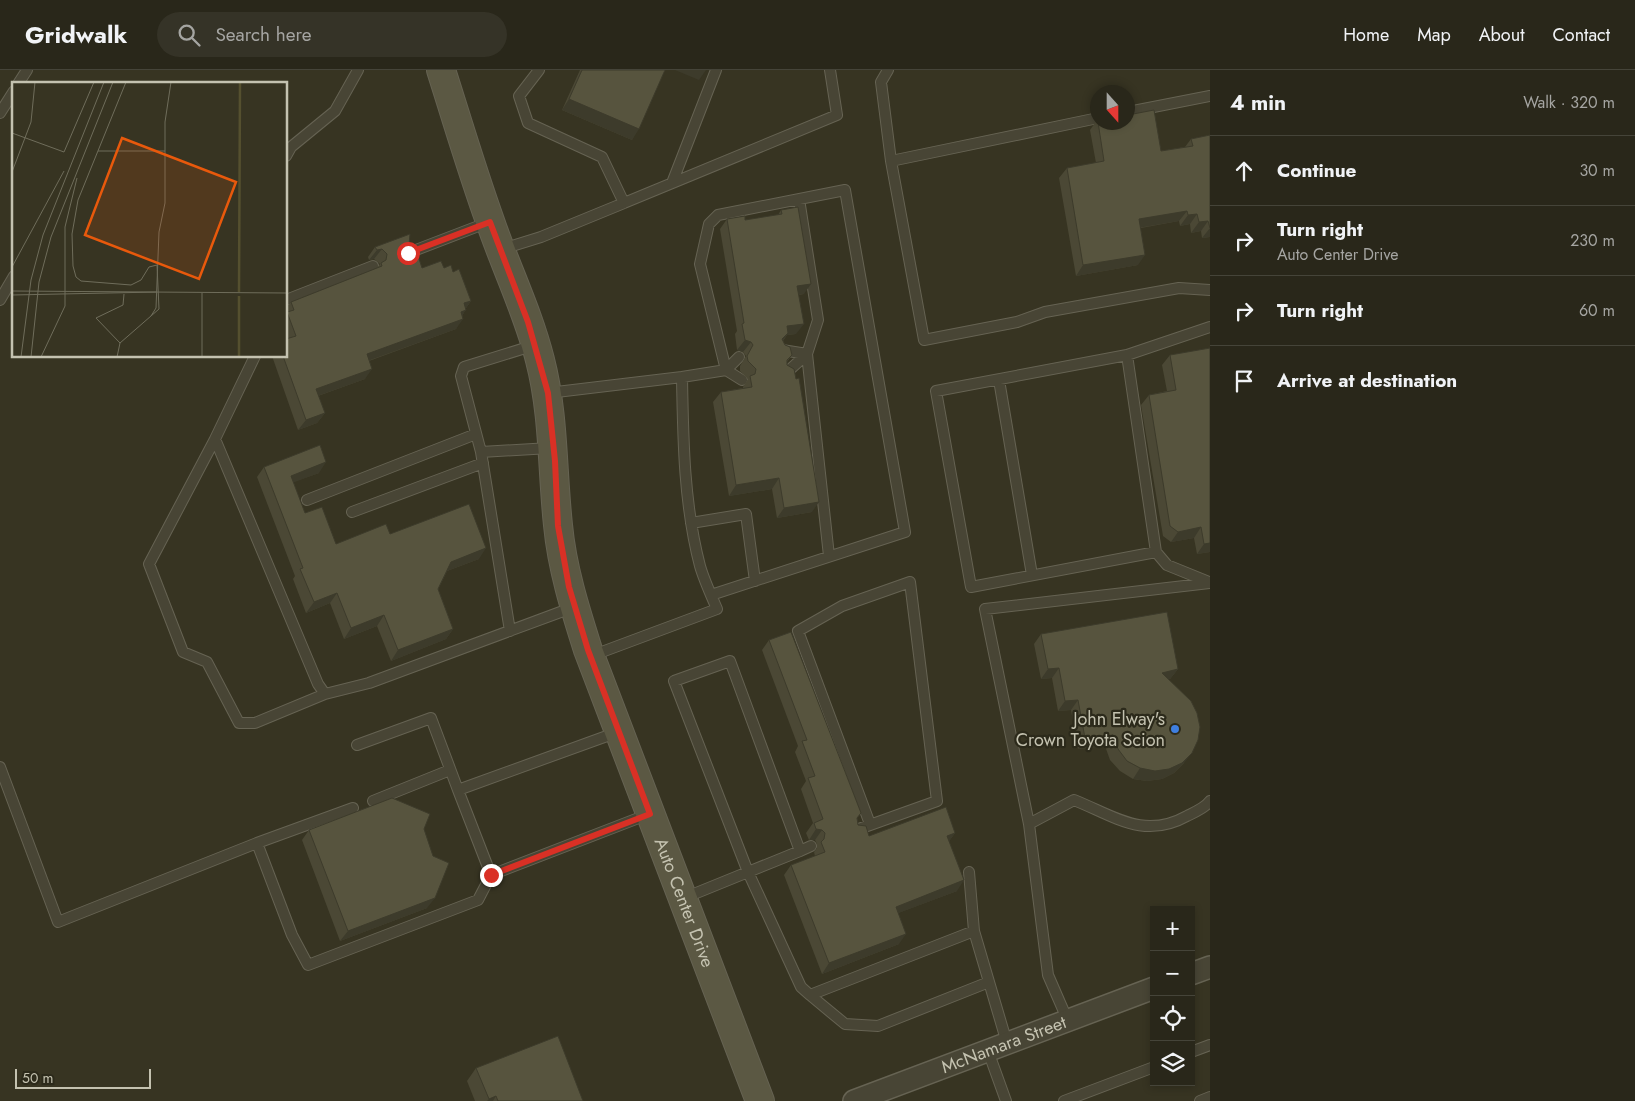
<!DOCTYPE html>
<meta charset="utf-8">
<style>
body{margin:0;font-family:Jost,sans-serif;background:#353327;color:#f1f3f6}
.controls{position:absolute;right:15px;bottom:15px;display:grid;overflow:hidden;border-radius:0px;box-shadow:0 2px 8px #0003}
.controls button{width:45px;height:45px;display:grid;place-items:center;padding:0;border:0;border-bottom:1px solid #454439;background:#29271a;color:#f1f3f6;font:25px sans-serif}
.compass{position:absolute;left:1090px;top:15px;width:45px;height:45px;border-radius:50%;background:#29271a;box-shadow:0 2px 8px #0003;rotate:159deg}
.scale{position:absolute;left:15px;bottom:12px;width:136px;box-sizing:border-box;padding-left:5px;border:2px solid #c4c2b0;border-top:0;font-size:14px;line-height:18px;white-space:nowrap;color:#c4c2b0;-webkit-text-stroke:4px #2c2a1b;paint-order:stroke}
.stop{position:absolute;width:15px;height:15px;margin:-11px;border:4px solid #d93025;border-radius:50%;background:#fff}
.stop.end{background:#d93025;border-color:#fff;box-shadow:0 1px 5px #0008}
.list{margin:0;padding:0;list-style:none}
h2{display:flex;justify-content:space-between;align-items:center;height:65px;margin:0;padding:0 20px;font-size:21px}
h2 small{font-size:16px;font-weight:400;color:#a5a5a2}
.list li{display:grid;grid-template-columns:32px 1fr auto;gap:15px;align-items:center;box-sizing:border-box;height:70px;padding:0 20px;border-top:1px solid #454439}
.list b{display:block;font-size:19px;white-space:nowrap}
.list p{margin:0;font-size:16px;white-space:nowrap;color:#a5a5a2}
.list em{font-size:16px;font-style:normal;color:#a5a5a2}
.icon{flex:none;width:28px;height:28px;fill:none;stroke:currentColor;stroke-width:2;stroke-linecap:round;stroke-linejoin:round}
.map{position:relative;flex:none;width:1210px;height:1031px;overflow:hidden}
header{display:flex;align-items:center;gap:30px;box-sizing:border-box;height:70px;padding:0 25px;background:#29271a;border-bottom:1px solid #454439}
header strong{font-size:24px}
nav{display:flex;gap:28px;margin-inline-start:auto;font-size:18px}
.search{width:350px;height:45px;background:#353327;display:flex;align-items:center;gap:12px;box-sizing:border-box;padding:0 18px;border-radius:28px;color:#a5a5a2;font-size:19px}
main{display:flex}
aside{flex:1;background:#29271a}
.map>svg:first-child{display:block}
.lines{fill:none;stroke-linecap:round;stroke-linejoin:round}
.lane-casing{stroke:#666353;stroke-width:12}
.street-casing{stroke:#666353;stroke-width:24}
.secondary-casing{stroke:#666353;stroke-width:30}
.lane{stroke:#484535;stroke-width:10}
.street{stroke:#484535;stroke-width:21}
.secondary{stroke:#5b5843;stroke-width:28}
.wall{fill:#4b4835}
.shaded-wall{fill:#3d3b2b}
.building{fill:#57543e;stroke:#3d3b2b}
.route{stroke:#d93025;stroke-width:6}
.shop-dot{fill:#3f7fe0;stroke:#2c2a1b;stroke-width:2}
.labels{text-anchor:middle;stroke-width:4.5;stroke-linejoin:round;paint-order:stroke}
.poi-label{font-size:18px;fill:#c4c2b0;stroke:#2c2a1b;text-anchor:end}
.street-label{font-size:18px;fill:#c4c2b0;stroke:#2c2a1b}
.inset-river{fill:none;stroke:#55502f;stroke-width:2.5}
.inset-road{fill:none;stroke:#6f6d5b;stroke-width:1}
.view{fill:#e8590c;fill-opacity:0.15;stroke:#e8590c;stroke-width:2.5}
.inset-edge{fill:none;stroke:#c4c2b0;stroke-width:2.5}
</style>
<header>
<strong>Gridwalk</strong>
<div class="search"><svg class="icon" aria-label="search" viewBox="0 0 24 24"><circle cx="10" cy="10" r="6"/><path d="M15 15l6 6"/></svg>Search here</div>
<nav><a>Home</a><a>Map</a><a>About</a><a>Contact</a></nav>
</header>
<main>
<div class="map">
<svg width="1210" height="1031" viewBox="0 0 1210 1031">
<rect width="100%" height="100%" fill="#373422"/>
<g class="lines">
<defs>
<path id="lane" d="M888 0 881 12 891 91 924 270 1017 252 1045 242 1179 218 1210 220
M18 14 27 0
M1128 42 1210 26
M0 43 14 21
M286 86 291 77 335 41 358 0
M891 91 1098 48
M672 113 716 0
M799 129 818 250 807 284 829 486
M624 133 837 45 830 0
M502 179 541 167 624 133 602 87 528 53 519 26 539 0
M408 183 489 152
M0 230 14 206
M286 230 373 196
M782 280 807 284
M1127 285 1156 482 1167 495 1209 512
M255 286 215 369 318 614 325 624 369 613 574 537
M739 287 726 300 742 310
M786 303 807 284
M682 307 726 300 700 194 709 154 718 145 845 120 905 462 711 525
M999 310 1032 505
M548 323 682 307C683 370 684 435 700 496 704 510 711 525 717 539L591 586
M215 369 149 494 183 582 207 592 239 653H255L325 624
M481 382 550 378
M307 430 476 364
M352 442 483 393
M691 453 746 444 755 511
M1156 482 971 517 936 321 1127 285 1210 257
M510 561 481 382 461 306 464 297 535 275
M730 591 800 781 748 802 674 611Z
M618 662 458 720 491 805 649 744
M357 675 431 648 458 720
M0 697 58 852 257 773
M373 731 450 700
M353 738 257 773 292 865 308 895 478 830 491 805
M1029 754 985 539 1210 513
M856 760 937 731 910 512 842 536 798 561 870 754
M800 781 811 776
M969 802 974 861
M684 828 748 802 801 917 810 925 974 861 1007 973
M810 925 845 954 878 956 989 912
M1068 951 1048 905 1029 754 1074 730C1114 746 1144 770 1187 746 1195 742 1205 738 1210 731
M988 981 1006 1031
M1191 982 1210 975
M1064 1031 1154 997
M1200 1031 1210 1027"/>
<g id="street">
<path d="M1191 904 1210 897"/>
<path id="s1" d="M854 1031 1154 918"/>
</g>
<g id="secondary">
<path id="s2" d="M441 0C457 50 472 101 490 151 506 198 528 242 540 290 554 344 552 399 558 455 562 498 575 539 588 580L760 1031"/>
</g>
</defs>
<use href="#lane" class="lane-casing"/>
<use href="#street" class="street-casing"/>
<use href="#secondary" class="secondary-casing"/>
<use href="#lane" class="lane"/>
<use href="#street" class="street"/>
<use href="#secondary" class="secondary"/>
</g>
<path class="wall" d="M580 0H665L632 70 562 40Z
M1097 50 1098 52H1128L1161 81 1185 77 1191 69 1210 65V167L1202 168 1201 161 1191 163 1190 154 1180 156 1179 151 1141 158 1138 195 1076 206 1059 108 1067 98 1096 93 1090 60Z
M781 140 804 224 799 225 796 264 787 265 783 271 785 275 792 285 787 292V295L812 442 777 448 772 419 729 426 713 332 721 322 743 318V317L748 309 740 301V296L746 286 743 282 737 280 735 264 737 261 720 159 727 149 745 150 778 145Z
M409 175 422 198H444L453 202 471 231 466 238 456 259 369 291 365 309 318 326 325 343 317 353 298 360 272 286H286V239L291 232 377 198 380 194 374 189 369 190 368 187 375 177Z
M1170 285 1210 482 1197 484 1194 468 1171 472 1163 466 1141 335 1149 325 1167 321 1162 295Z
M264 397 319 403 293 412 305 443 336 474 390 464 479 489 447 501 438 519 453 559 446 569 391 591 377 556 344 569 330 533 306 543 293 509 295 506 257 407Z
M1041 564 1178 599 1170 609H1168L1184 693 1174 703 1162 709 1147 711 1133 709 1120 701 1110 690 1105 676 1078 679 1071 640 1058 641 1052 608 1041 609 1034 574Z
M769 570 857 749 858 755 869 766 955 763 949 771 957 821 898 843 899 874 822 904 784 805 791 795 815 786 814 782 817 778V774L815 770H809L806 763 813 753 801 719 806 711 795 682 798 676 762 580Z
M424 759 427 838 340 871 302 770 309 760Z
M476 998 583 1031H475L467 1011Z"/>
<path class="shaded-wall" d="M675 0H706L699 10Z
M569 29 639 59 632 70 562 40Z
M1187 141 1179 151 1132 159 1139 149Z
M1197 144 1190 154 1180 156 1188 145Z
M1208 151 1201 161 1191 163 1199 152Z
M1210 158V167L1202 168Z
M382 179 374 189 369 190 377 180Z
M1145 185 1138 195 1076 206 1083 195Z
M811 214 804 224 790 226 797 216Z
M471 231 464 241 466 240 459 250 454 252 464 233Z
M463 249 456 259 359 294 367 284Z
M804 254 796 264 787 265 781 273 787 256Z
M745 270 751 272 743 282 737 280Z
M372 299 365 309 309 329 316 319Z
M325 343 317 353 298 360 306 350Z
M326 392 319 403 284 416 291 406Z
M779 408 772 419 729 426 736 415Z
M819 432 812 442 777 448 784 438Z
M1201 457 1194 468 1171 472 1178 462Z
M1210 473V482L1197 484 1204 474Z
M486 478 479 489 444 502 451 492Z
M337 523 330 533 306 543 314 532Z
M384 545 377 556 344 569 351 558Z
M453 559 446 569 391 591 398 580Z
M1059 598 1052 608 1041 609 1048 599Z
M1178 599 1170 609 1154 613 1162 603Z
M1078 630 1071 640 1058 641 1065 631Z
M1113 665 1105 676 1078 679 1085 668Z
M1192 683 1184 693 1174 703 1162 709 1147 711 1133 709 1140 698Z
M816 759 822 760 815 770H809Z
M955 763 948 773 947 766Z
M964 810 957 821 888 847 896 837Z
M435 828 427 838 340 871 348 861Z
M906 864 899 874 822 904 829 893Z
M496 1026 493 1031H487L489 1029Z"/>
<path class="building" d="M582 0H665L639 59 569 29Z
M1154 40 1161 81 1193 76 1191 69 1210 65V158L1208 151 1199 152 1197 144 1188 145 1187 141 1139 149 1145 185 1083 195 1067 98 1104 91 1098 52H1128V45Z
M798 137 811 214 797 216 804 254 787 256 788 263 782 269 785 275 790 277 792 285 787 290V295L794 299 796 309 799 308 819 432 784 438 779 408 736 415 721 322 752 317 750 306 755 304 756 299 748 291 747 286 753 275 751 272 745 270 742 254 744 253 727 149 745 146V150L782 144 781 140Z
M410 164 409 175 416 179 422 198 441 191 444 198 451 195 453 202 459 199 471 231 464 233 466 240 461 242 463 249 367 284 372 299 316 319 325 343 306 350 283 286H286V269L296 266 287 242 294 240 291 232 382 196 381 193 386 190 387 184 382 179 377 180 375 177Z
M1210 278V473L1204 474 1201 457 1178 462 1170 456 1149 325 1176 320 1170 285Z
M320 375 326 392 291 406 305 443 322 437 336 474 386 454 390 464 469 434 486 478 451 492 438 519 453 559 398 580 384 545 351 558 337 523 314 532 300 499 303 498 264 397Z
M1167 542 1178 599 1162 603 1191 631 1197 643 1200 657 1198 670 1192 683 1182 693 1169 699 1155 701 1140 698 1127 691 1118 679 1113 665 1085 668 1078 630 1065 631 1059 598 1048 599 1041 564Z
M791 562 861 743 857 748 858 755 866 756 869 766 946 737 955 763 947 766 964 810 896 837 906 864 829 893 791 795 825 782 821 772 824 769 825 763 822 760 816 759 814 753 823 749 808 708 815 706 802 671 807 670 769 570Z
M392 728 430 744 424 759 433 786 449 793 435 828 348 861 309 760Z
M558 966 583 1031H498L496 1026 489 1029 476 998Z"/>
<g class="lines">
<path class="route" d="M408 183 490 152 528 252 548 323 555 391 558 456 569 517 588 580 650 744 491 805"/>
</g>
<circle class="shop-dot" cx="1175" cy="659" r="5"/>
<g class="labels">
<g class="poi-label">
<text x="1165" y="655">John Elway's<tspan x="1165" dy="21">Crown Toyota Scion</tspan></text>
</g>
<g class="street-label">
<text dy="6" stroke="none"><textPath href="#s2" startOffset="872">Auto Center Drive</textPath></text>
<text dy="6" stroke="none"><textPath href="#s1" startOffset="160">McNamara Street</textPath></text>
</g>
</g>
<g transform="translate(12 12)">
<rect width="275" height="275" fill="#373422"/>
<path class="inset-river" d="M227 210 228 0M227 275V214"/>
<path class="inset-road" d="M114 0 66 118 60 152 61 184 64 195 69 199 119 203 129 198 137 185 145 183M0 51 52 70 82 0M86 69H153M0 90 19 40 23 0M0 185 52 89M0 209 275 211M0 213 145 210M139 234 144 226 147 150 153 121V40L159 0M108 261 84 236 111 223 112 212M9 275 19 198 31 153 92 0M19 275 27 200 39 155 101 0M29 275 53 224V145L65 96M105 275 108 261 147 227 145 183M190 275V211"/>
<path class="view" d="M110 56 224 100 187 197 73 153Z"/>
<rect width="275" height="275" class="inset-edge"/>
</g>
</svg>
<div class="controls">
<button>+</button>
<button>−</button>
<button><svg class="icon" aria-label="locate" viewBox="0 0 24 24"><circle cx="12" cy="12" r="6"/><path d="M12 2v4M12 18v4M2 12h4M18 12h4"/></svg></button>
<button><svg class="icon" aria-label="layers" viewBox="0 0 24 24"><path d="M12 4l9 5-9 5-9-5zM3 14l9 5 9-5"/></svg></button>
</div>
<svg class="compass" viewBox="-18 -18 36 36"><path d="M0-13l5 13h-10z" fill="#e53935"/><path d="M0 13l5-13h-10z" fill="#a5a5a2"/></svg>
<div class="scale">50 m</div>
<div class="stop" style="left:408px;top:183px"></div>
<div class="stop end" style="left:491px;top:805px"></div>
</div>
<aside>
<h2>4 min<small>Walk · 320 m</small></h2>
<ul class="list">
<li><svg class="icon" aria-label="ahead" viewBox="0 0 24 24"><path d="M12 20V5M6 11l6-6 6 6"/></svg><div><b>Continue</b></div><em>30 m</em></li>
<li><svg class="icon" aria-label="right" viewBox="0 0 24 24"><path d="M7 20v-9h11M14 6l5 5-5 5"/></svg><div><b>Turn right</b><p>Auto Center Drive</p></div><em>230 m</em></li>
<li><svg class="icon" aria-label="right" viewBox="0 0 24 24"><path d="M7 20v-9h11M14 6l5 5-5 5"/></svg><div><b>Turn right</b></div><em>60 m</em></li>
<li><svg class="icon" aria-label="arrive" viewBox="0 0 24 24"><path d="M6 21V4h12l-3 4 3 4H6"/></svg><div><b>Arrive at destination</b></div></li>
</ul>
</aside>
</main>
